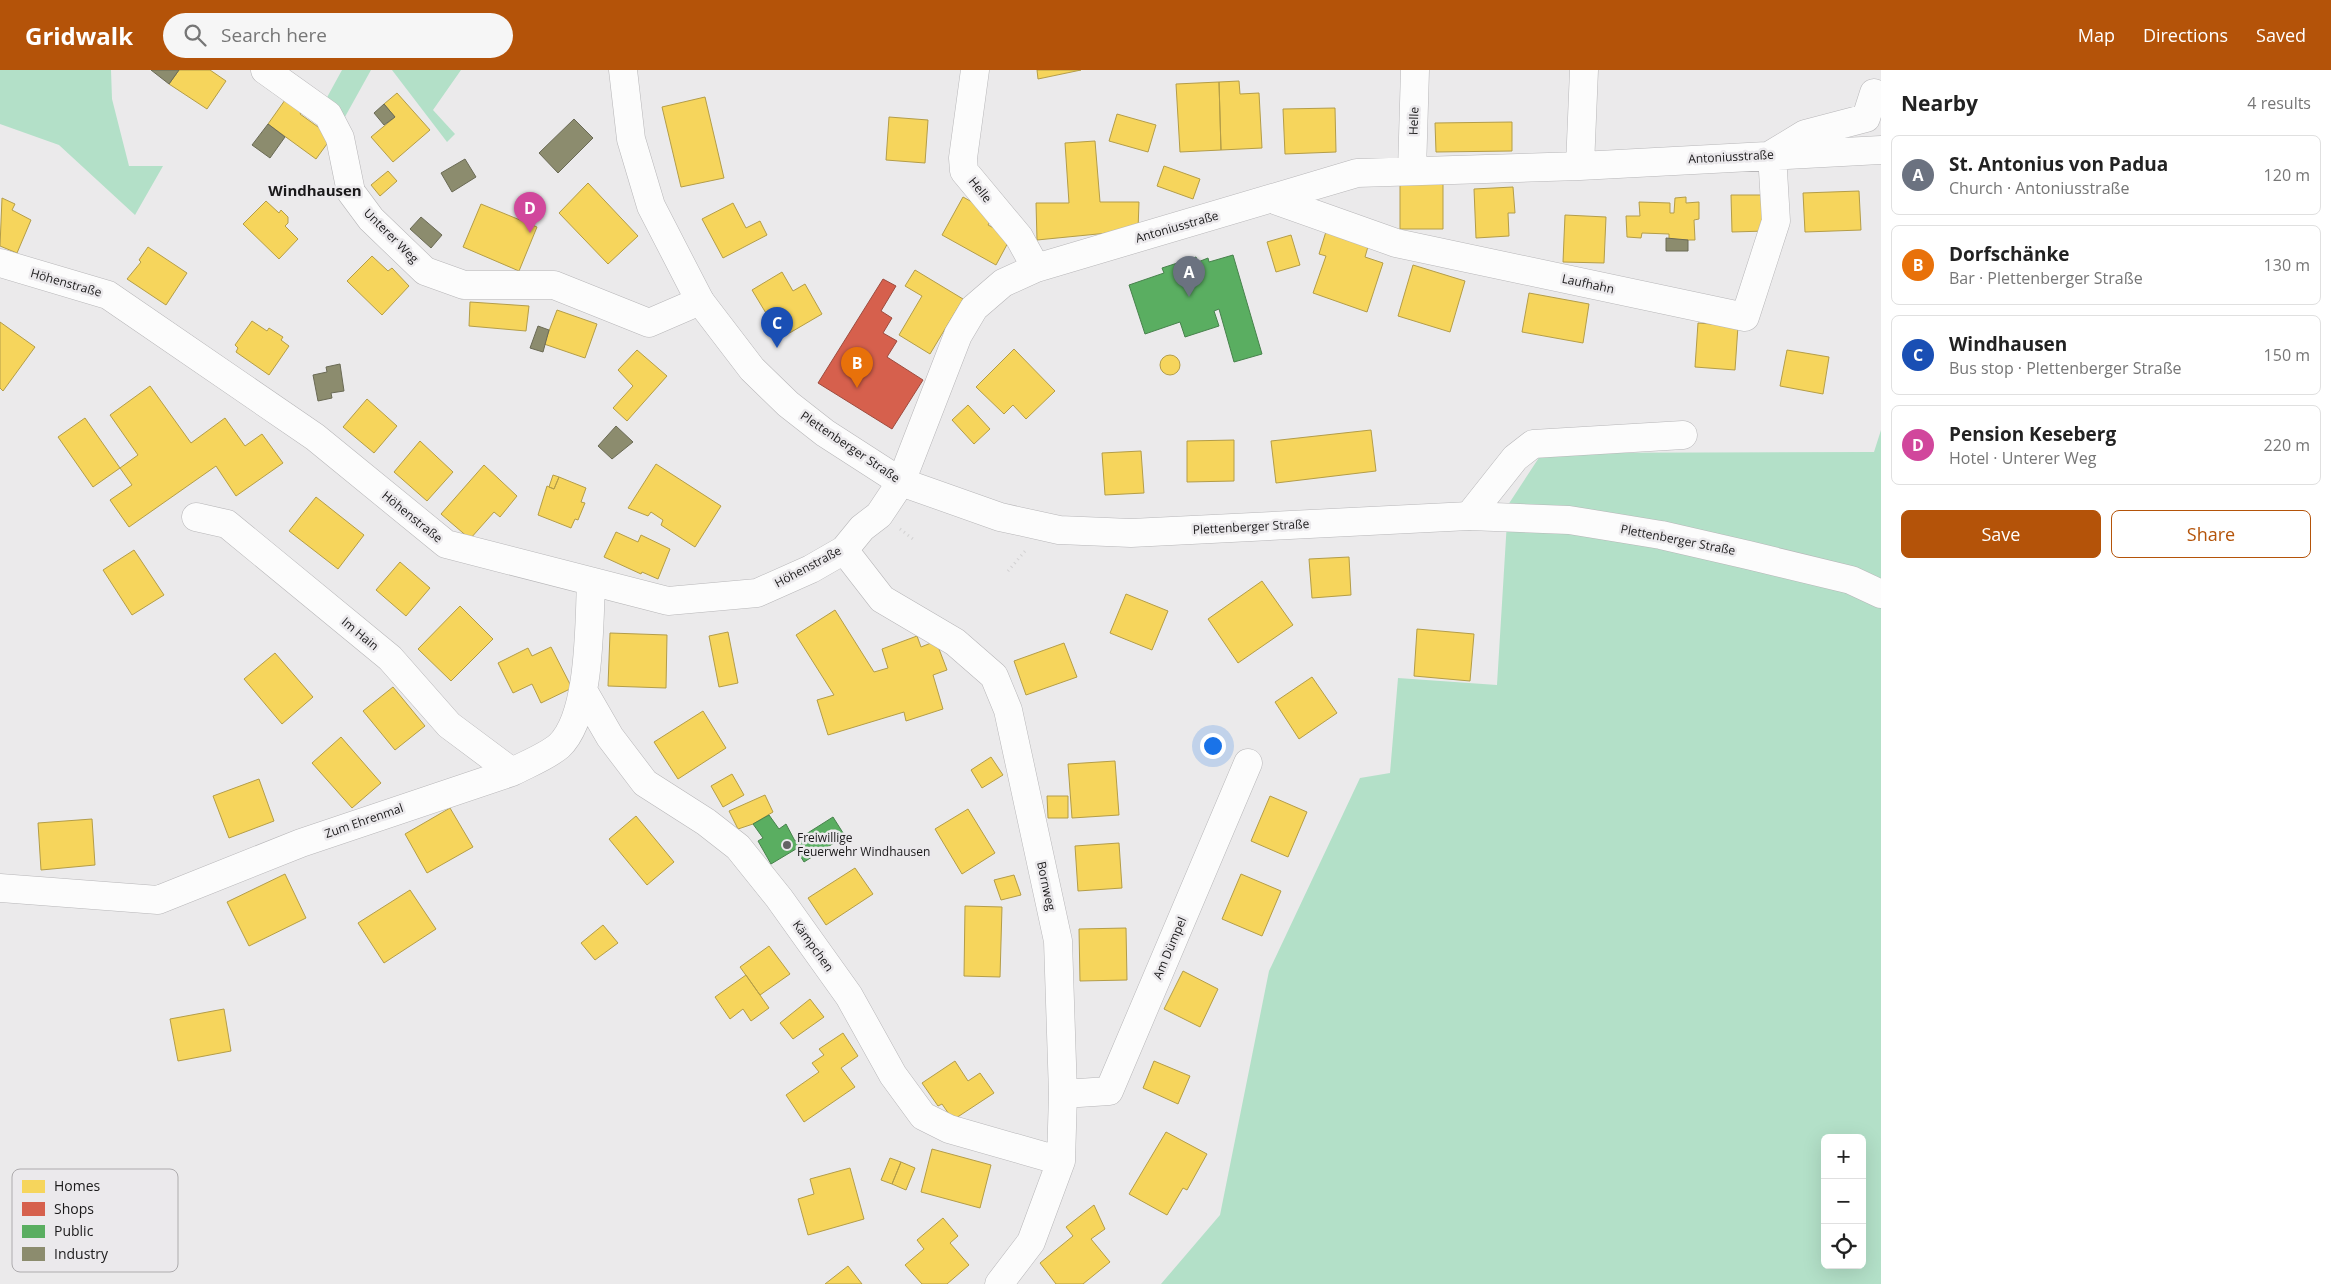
<!DOCTYPE html>
<meta charset="utf-8">
<style>
body{margin:0;font-family:"Open Sans",sans-serif;background:#f6f6f6;color:#222}
.controls{position:absolute;right:15px;bottom:15px;display:grid;overflow:hidden;border-radius:8px;box-shadow:0 5px 20px #0002}
.controls button{width:45px;height:45px;display:grid;place-items:center;padding:0;border:0;border-bottom:1px solid #e0e0e0;background:#fff;color:#222;font:25px sans-serif}
.you{position:absolute;left:1212px;top:675px;width:18px;height:18px;margin:-12px;border:4px solid #fff;border-radius:50%;background:#1a73e8;box-shadow:0 0 0 8px #1a73e833}
.badge{display:grid;place-items:center;width:32px;height:32px;border-radius:50%;background:#b45309;color:#fff;font-size:16px;font-weight:700}
.pin{position:absolute;translate:-50% -41px;filter:drop-shadow(0 1px 2px #0008)}
.pin::after{content:'';position:absolute;top:26px;width:18px;height:15px;background:inherit;clip-path:polygon(0 0,100% 0,50% 100%)}
.list{margin:0;padding:0;list-style:none}
h2{display:flex;justify-content:space-between;align-items:center;height:65px;margin:0;padding:0 20px;font-size:21px}
h2 small{font-size:16px;font-weight:400;color:#767676}
.list li{display:grid;grid-template-columns:32px 1fr auto;gap:15px;align-items:center;box-sizing:border-box;height:80px;margin:0 10px 10px;padding:0 10px;border:1px solid #e0e0e0;border-radius:8px}
.list b{display:block;font-size:19px;white-space:nowrap}
.list p{margin:0;font-size:16px;white-space:nowrap;color:#767676}
.list em{font-size:16px;font-style:normal;color:#767676}
.actions{display:flex;gap:10px;padding:15px 20px}
.actions a{flex:1;padding:11px 0;border:1px solid #b45309;border-radius:8px;text-align:center;font-size:18px;color:#b45309}
.actions .main{background:#b45309;color:#fff}
.icon{flex:none;width:28px;height:28px;fill:none;stroke:currentColor;stroke-width:2;stroke-linecap:round;stroke-linejoin:round}
.map{position:relative;flex:none;width:1881px;height:1214px;overflow:hidden}
header{display:flex;align-items:center;gap:30px;box-sizing:border-box;height:70px;padding:0 25px;background:#b45309;color:#fff}
header strong{font-size:24px}
nav{display:flex;gap:28px;margin-inline-start:auto;font-size:18px}
.search{width:350px;height:45px;background:#f6f6f6;display:flex;align-items:center;gap:12px;box-sizing:border-box;padding:0 18px;border-radius:28px;color:#767676;font-size:19px}
main{display:flex}
aside{flex:1;background:#fff}
.map>svg:first-child{display:block}
.green{fill:#b3e0c8;fill-rule:evenodd}
.homes{fill:#f6d55c;stroke:#b49d48}
.shops{fill:#d6604d;stroke:#9e4b3e}
.public{fill:#5aae61;stroke:#47824c}
.industry{fill:#8c8c6e;stroke:#6a6a55}
.lines{fill:none;stroke-linecap:round;stroke-linejoin:round}
.minor-casing{stroke:#b7b6b8;stroke-width:29}
.major-casing{stroke:#b7b6b8;stroke-width:29}
.path{stroke:#d2d1d2;stroke-width:3;stroke-dasharray:1 4;stroke-linecap:butt}
.minor{stroke:#fcfcfc;stroke-width:28}
.major{stroke:#fcfcfc;stroke-width:28}
.poi-dot{fill:#646364;stroke:#ebe9ec;stroke-width:2}
.labels{text-anchor:middle;stroke-width:5;stroke-linejoin:round;paint-order:stroke}
.street-label{font-size:12px;fill:#1b1a1b;stroke:#ebe9ec}
.poi-label{font-size:12px;fill:#1b1a1b;stroke:#ebe9ec;text-anchor:start}
.quarter-label{font-size:15px;font-weight:bold;fill:#1b1a1b;stroke:#ebe9ec}
.key{fill:#ebe9ec;stroke:#adabad;stroke-width:1}
.key-label{font-size:14px;fill:#1b1a1b}
</style>
<header>
<strong>Gridwalk</strong>
<div class="search"><svg class="icon" aria-label="search" viewBox="0 0 24 24"><circle cx="10" cy="10" r="6"/><path d="M15 15l6 6"/></svg>Search here</div>
<nav><a>Map</a><a>Directions</a><a>Saved</a></nav>
</header>
<main>
<div class="map">
<svg width="1881" height="1214" viewBox="0 0 1881 1214">
<rect width="100%" height="100%" fill="#ebeaeb"/>
<path class="green" d="M0 0H111L112 29 129 96H163L135 145 59 75 0 54Z
M342 0H371L341 54 325 31Z
M392 0H461L433 40 455 64 447 72Z
M1881 360V1214H1161L1220 1145 1269 901 1360 708 1390 703 1398 608 1497 615 1508 435 1542 383 1874 382ZM1825 1068H1862V1195H1825Z"/>
<path class="homes" d="M179 0H210L226 11 207 39 169 14Z
M1037 0H1081L1038 9Z
M1239 11 1240 24 1259 23 1262 78 1221 80 1219 12Z
M1219 12 1221 80 1180 82 1176 14Z
M290 23 306 35 300 44 332 67 316 89 268 54Z
M397 23 430 60 393 92 371 67 395 47 384 34Z
M705 27 724 108 681 117 662 37Z
M1335 38 1336 82 1285 84 1283 39Z
M1117 44 1156 55 1148 82 1109 71Z
M889 47 928 50 925 93 886 90Z
M1512 52V81L1436 82 1435 53Z
M1095 71 1100 132H1139L1138 160 1037 170 1036 133H1069L1065 73Z
M1164 96 1200 109 1193 129 1157 116Z
M388 101 397 111 380 126 371 115Z
M588 113 638 166 608 194 559 143Z
M1400 114H1443V159H1400Z
M1513 117 1515 143H1508L1509 166 1476 168 1474 119Z
M1859 121 1861 160 1805 162 1803 123Z
M1731 125H1764L1766 161 1732 162Z
M963 127 994 144 988 155 1011 167 996 195 942 165Z
M1686 127V133L1699 132V149L1694 150 1695 170H1669V164L1642 163 1641 168 1627 167 1626 146H1640L1639 132 1670 133V143H1674L1675 128Z
M2 128 15 134 12 140 31 150 17 183 0 176Z
M266 131 279 143 281 140 288 147V153L285 156 298 169 279 189 243 154Z
M733 133 746 158 760 151 767 165 723 188 702 149Z
M481 134 537 157 519 201 463 177Z
M1565 145 1606 147 1604 193 1563 192Z
M1329 152 1371 166 1365 187 1383 193 1367 242 1313 223 1326 186 1319 184Z
M1291 165 1300 195 1276 202 1267 172Z
M148 177 187 203 166 235 127 209 141 192 139 190Z
M372 186 388 201 392 198 409 216 382 245 347 211Z
M1413 195 1465 211 1450 262 1398 246Z
M915 200 963 229 930 284 899 265 922 226 905 216Z
M782 202 793 221 805 214 822 244 781 268 752 220Z
M1529 223 1589 234 1583 273 1522 262Z
M470 232 529 236 526 261 469 256Z
M557 240 597 254 585 288 544 274Z
M252 251 267 261 269 258 283 267 281 270 289 276 269 305 236 282 238 278 235 275Z
M0 252 35 277 3 321 0 318Z
M1698 253 1738 256 1735 300 1695 297Z
M1014 279 1055 321 1026 349 1013 335 1004 344 976 317Z
M637 280 667 306 627 351 613 338 633 316 618 300Z
M1787 280 1829 287 1823 324 1780 316Z
M1160 295a10 10 0 1 1 20 0a10 10 0 1 1-20 0Z
M150 316 191 373 225 348 245 376 262 364 283 393 236 426 216 396 129 457 110 430 132 415 120 398 138 385 110 345Z
M367 329 397 356 374 383 343 357Z
M968 335 990 359 974 374 952 350Z
M85 348 120 398 93 417 58 367Z
M1371 360 1376 401 1276 413 1271 371Z
M1234 370V411L1187 412V371Z
M420 371 453 402 427 431 394 402Z
M1141 381 1144 423 1105 425 1102 383Z
M656 394 721 436 695 477 661 455 663 450 651 442 648 446 628 438Z
M484 395 517 426 500 447 494 442 470 469 441 444Z
M553 405 559 407 554 419 549 417Z
M559 407 586 418 581 432 585 433 578 450 575 449 571 458 538 445 547 416 554 419Z
M316 427 364 465 338 499 289 461Z
M616 462 638 472 641 465 670 479 658 509 642 502 641 504 604 487Z
M134 480 164 525 132 545 103 500Z
M1349 487 1351 525 1312 528 1309 489Z
M400 492 430 518 406 546 376 520Z
M1262 511 1293 555 1238 593 1208 549Z
M1126 524 1168 541 1152 580 1110 563Z
M460 536 493 569 451 611 418 579Z
M835 540 874 602 888 598 882 579 917 566 921 577 936 571 947 600 933 605 943 639 906 651 904 642 828 665 817 630 834 625 796 565Z
M1417 559 1474 564 1470 611 1414 606Z
M728 562 738 613 719 617 709 566Z
M610 563 667 565 666 618 608 616Z
M1064 573 1077 607 1026 625 1014 591Z
M551 577 572 618 541 633 532 614 513 623 498 593 528 578 532 586Z
M275 583 313 627 282 654 244 609Z
M1312 607 1337 643 1299 669 1275 632Z
M393 617 425 656 395 680 363 641Z
M703 641 726 678 678 709 654 672Z
M341 667 381 713 352 738 312 693Z
M991 687 1003 705 982 718 971 700Z
M1115 691 1119 745 1072 748 1068 694Z
M732 704 744 725 723 737 711 716Z
M259 709 274 751 229 768 213 726Z
M765 725 773 742 753 754 738 759 729 741Z
M1047 726H1068V748H1048Z
M1270 726 1307 742 1288 787 1251 771Z
M450 738 473 777 427 803 405 764Z
M968 739 995 783 962 804 935 759Z
M636 746 674 792 647 815 609 769Z
M92 749 95 795 41 800 38 753Z
M1119 773 1122 818 1078 821 1075 776Z
M855 798 873 824 826 855 808 828Z
M285 804 306 848 249 876 227 832Z
M1241 804 1281 821 1262 866 1222 849Z
M1014 805 1021 825 1001 830 994 810Z
M410 820 436 859 384 893 358 853Z
M965 836 1002 837 1000 907 964 906Z
M603 855 618 873 595 890 581 873Z
M1126 858 1127 910 1080 911 1079 859Z
M769 876 790 904 760 925 740 897Z
M1183 901 1218 919 1200 957 1164 939Z
M746 905 769 938 751 951 743 939 730 949 715 927Z
M810 929 824 947 793 969 780 953Z
M224 939 231 981 178 991 170 949Z
M843 963 858 986 841 998 855 1017 804 1052 786 1025 819 1002 812 993 824 985 819 979Z
M955 991 968 1011 980 1003 994 1023 953 1050 942 1034 938 1036 922 1013Z
M1154 991 1190 1006 1178 1034 1143 1018Z
M1166 1062 1207 1084 1187 1120 1183 1118 1167 1145 1129 1124Z
M932 1079 991 1095 980 1138 921 1122Z
M890 1088 901 1092 892 1114 881 1110Z
M901 1092 915 1098 906 1120 892 1114Z
M850 1098 864 1149 808 1165 798 1129 814 1124 810 1109Z
M1094 1135 1105 1159 1091 1169 1110 1192 1083 1214H1056L1040 1193 1073 1166 1066 1157Z
M943 1148 958 1166 950 1173 969 1195 947 1214H922L905 1195 924 1179 917 1170Z
M848 1196 862 1214H825Z"/>
<path class="shops" d="M883 209 896 216 881 241 892 248 883 263 897 271 887 287 923 310 892 359 818 313Z"/>
<path class="public" d="M1233 185 1262 284 1234 292 1219 239 1214 241 1219 256 1185 267 1180 252 1145 264 1129 215 1164 203 1162 198 1196 187 1198 192 1208 188 1209 192Z
M769 745 779 759 786 754 795 771 833 747 845 766 804 792 796 779 771 794 758 771 763 768 753 754Z"/>
<path class="industry" d="M151 0H179L169 14Z
M384 34 395 47 384 55 374 43Z
M574 49 593 68 558 103 539 83Z
M268 54 285 67 270 88 252 75Z
M465 89 476 107 452 122 441 103Z
M421 147 442 165 431 178 410 159Z
M1666 168 1688 170V181H1666Z
M538 256 549 260 543 282 530 278Z
M340 294 344 321 331 323 332 328 318 331 313 305 327 302 326 297Z
M616 356 633 372 612 389 598 376Z"/>
<g class="lines">
<defs>
<path id="minor" d="M265 0 328 45 340 68 351 122 371 149 425 201 464 215H554L649 253 700 231
M975 0 963 88 964 101 1019 167 1036 198
M1580 96 1584 0
M1412 101 1415 0
M1272 129 1396 173 1745 247 1776 151 1772 84 1805 64 1866 48 1874 23
M0 193 108 225 315 367 446 474 668 531 757 523 811 499 844 480 862 458 879 445 901 412 958 265 974 238 1003 213 1036 198 1357 103 1580 96 1881 80
M1469 446 1515 388 1533 374 1683 365
M196 447 227 454 390 588 449 655 512 702
M844 480 882 529 955 572 994 606 1008 640 1058 871 1063 1024 1061 1091 1031 1172 999 1214
M584 622 610 667 645 713 706 752 738 777 779 828 849 926 893 1005 923 1046 949 1059 1061 1091
M0 818 158 830 301 773 512 702C527 694 546 687 559 676 591 646 589 554 591 512
M1063 1024 1109 1021 1248 693"/>
<path id="major" d="M623 0 631 69 651 136 700 231 752 299 788 334 825 363 901 412 1000 447 1059 460 1131 463 1469 446 1569 450 1661 465 1748 485 1851 510 1881 524"/>
</defs>
<use href="#minor" class="minor-casing"/>
<use href="#major" class="major-casing"/>
<path class="path" d="M900 459 913 469
M1008 501 1026 480"/>
<use href="#minor" class="minor"/>
<use href="#major" class="major"/>
</g>
<circle class="poi-dot" cx="787" cy="775" r="5"/>
<g class="labels">
<g class="street-label">
<text transform="translate(1414 51) rotate(-88)" y="4">Helle</text>
<text transform="translate(1731 87) rotate(-3)" y="4">Antoniusstraße</text>
<text transform="translate(980 120) rotate(51)" y="4">Helle</text>
<text transform="translate(1177 157) rotate(-16)" y="4">Antoniusstraße</text>
<text transform="translate(391 166) rotate(45)" y="4">Unterer Weg</text>
<text transform="translate(66 213) rotate(16)" y="4">Höhenstraße</text>
<text transform="translate(1588 214) rotate(12)" y="4">Laufhahn</text>
<text transform="translate(850 377) rotate(34)" y="4">Plettenberger Straße</text>
<text transform="translate(412 447) rotate(39)" y="4">Höhenstraße</text>
<text transform="translate(1251 457) rotate(-3)" y="4">Plettenberger Straße</text>
<text transform="translate(1678 470) rotate(11)" y="4">Plettenberger Straße</text>
<text transform="translate(808 497) rotate(-28)" y="4">Höhenstraße</text>
<text transform="translate(360 564) rotate(40)" y="4">Im Hain</text>
<text transform="translate(364 751) rotate(-19)" y="4">Zum Ehrenmal</text>
<text transform="translate(1046 816) rotate(78)" y="4">Bornweg</text>
<text transform="translate(813 876) rotate(54)" y="4">Kämpchen</text>
<text transform="translate(1170 878) rotate(-67)" y="4">Am Dümpel</text>
</g>
<g class="poi-label">
<text x="797" y="772">Freiwillige<tspan x="797" dy="14">Feuerwehr Windhausen</tspan></text>
</g>
<g class="quarter-label">
<text x="315" y="126">Windhausen</text>
</g>
</g>
<rect x="12" y="1099" width="166" height="103" rx="8" class="key"/>
<rect x="22" y="1110" width="23" height="13" fill="#f6d55c"/>
<rect x="22" y="1132" width="23" height="14" fill="#d6604d"/>
<rect x="22" y="1155" width="23" height="13" fill="#5aae61"/>
<rect x="22" y="1177" width="23" height="14" fill="#8c8c6e"/>
<g class="key-label">
<text x="54" y="1121">Homes</text>
<text x="54" y="1144">Shops</text>
<text x="54" y="1166">Public</text>
<text x="54" y="1189">Industry</text>
</g>
</svg>
<div class="controls">
<button>+</button>
<button>−</button>
<button><svg class="icon" aria-label="locate" viewBox="0 0 24 24"><circle cx="12" cy="12" r="6"/><path d="M12 2v4M12 18v4M2 12h4M18 12h4"/></svg></button>
</div>
<div class="you"></div>
<div class="pin badge" style="left:1189px;top:227px;background:#6b7280">A</div>
<div class="pin badge" style="left:857px;top:318px;background:#e8710a">B</div>
<div class="pin badge" style="left:777px;top:278px;background:#1a4fb4">C</div>
<div class="pin badge" style="left:530px;top:163px;background:#d1479c">D</div>
</div>
<aside>
<h2>Nearby<small>4 results</small></h2>
<ul class="list">
<li><span class="badge" style="background:#6b7280">A</span><div><b>St. Antonius von Padua</b><p>Church · Antoniusstraße</p></div><em>120 m</em></li>
<li><span class="badge" style="background:#e8710a">B</span><div><b>Dorfschänke</b><p>Bar · Plettenberger Straße</p></div><em>130 m</em></li>
<li><span class="badge" style="background:#1a4fb4">C</span><div><b>Windhausen</b><p>Bus stop · Plettenberger Straße</p></div><em>150 m</em></li>
<li><span class="badge" style="background:#d1479c">D</span><div><b>Pension Keseberg</b><p>Hotel · Unterer Weg</p></div><em>220 m</em></li>
</ul>
<div class="actions"><a class="main">Save</a><a>Share</a></div>
</aside>
</main>
